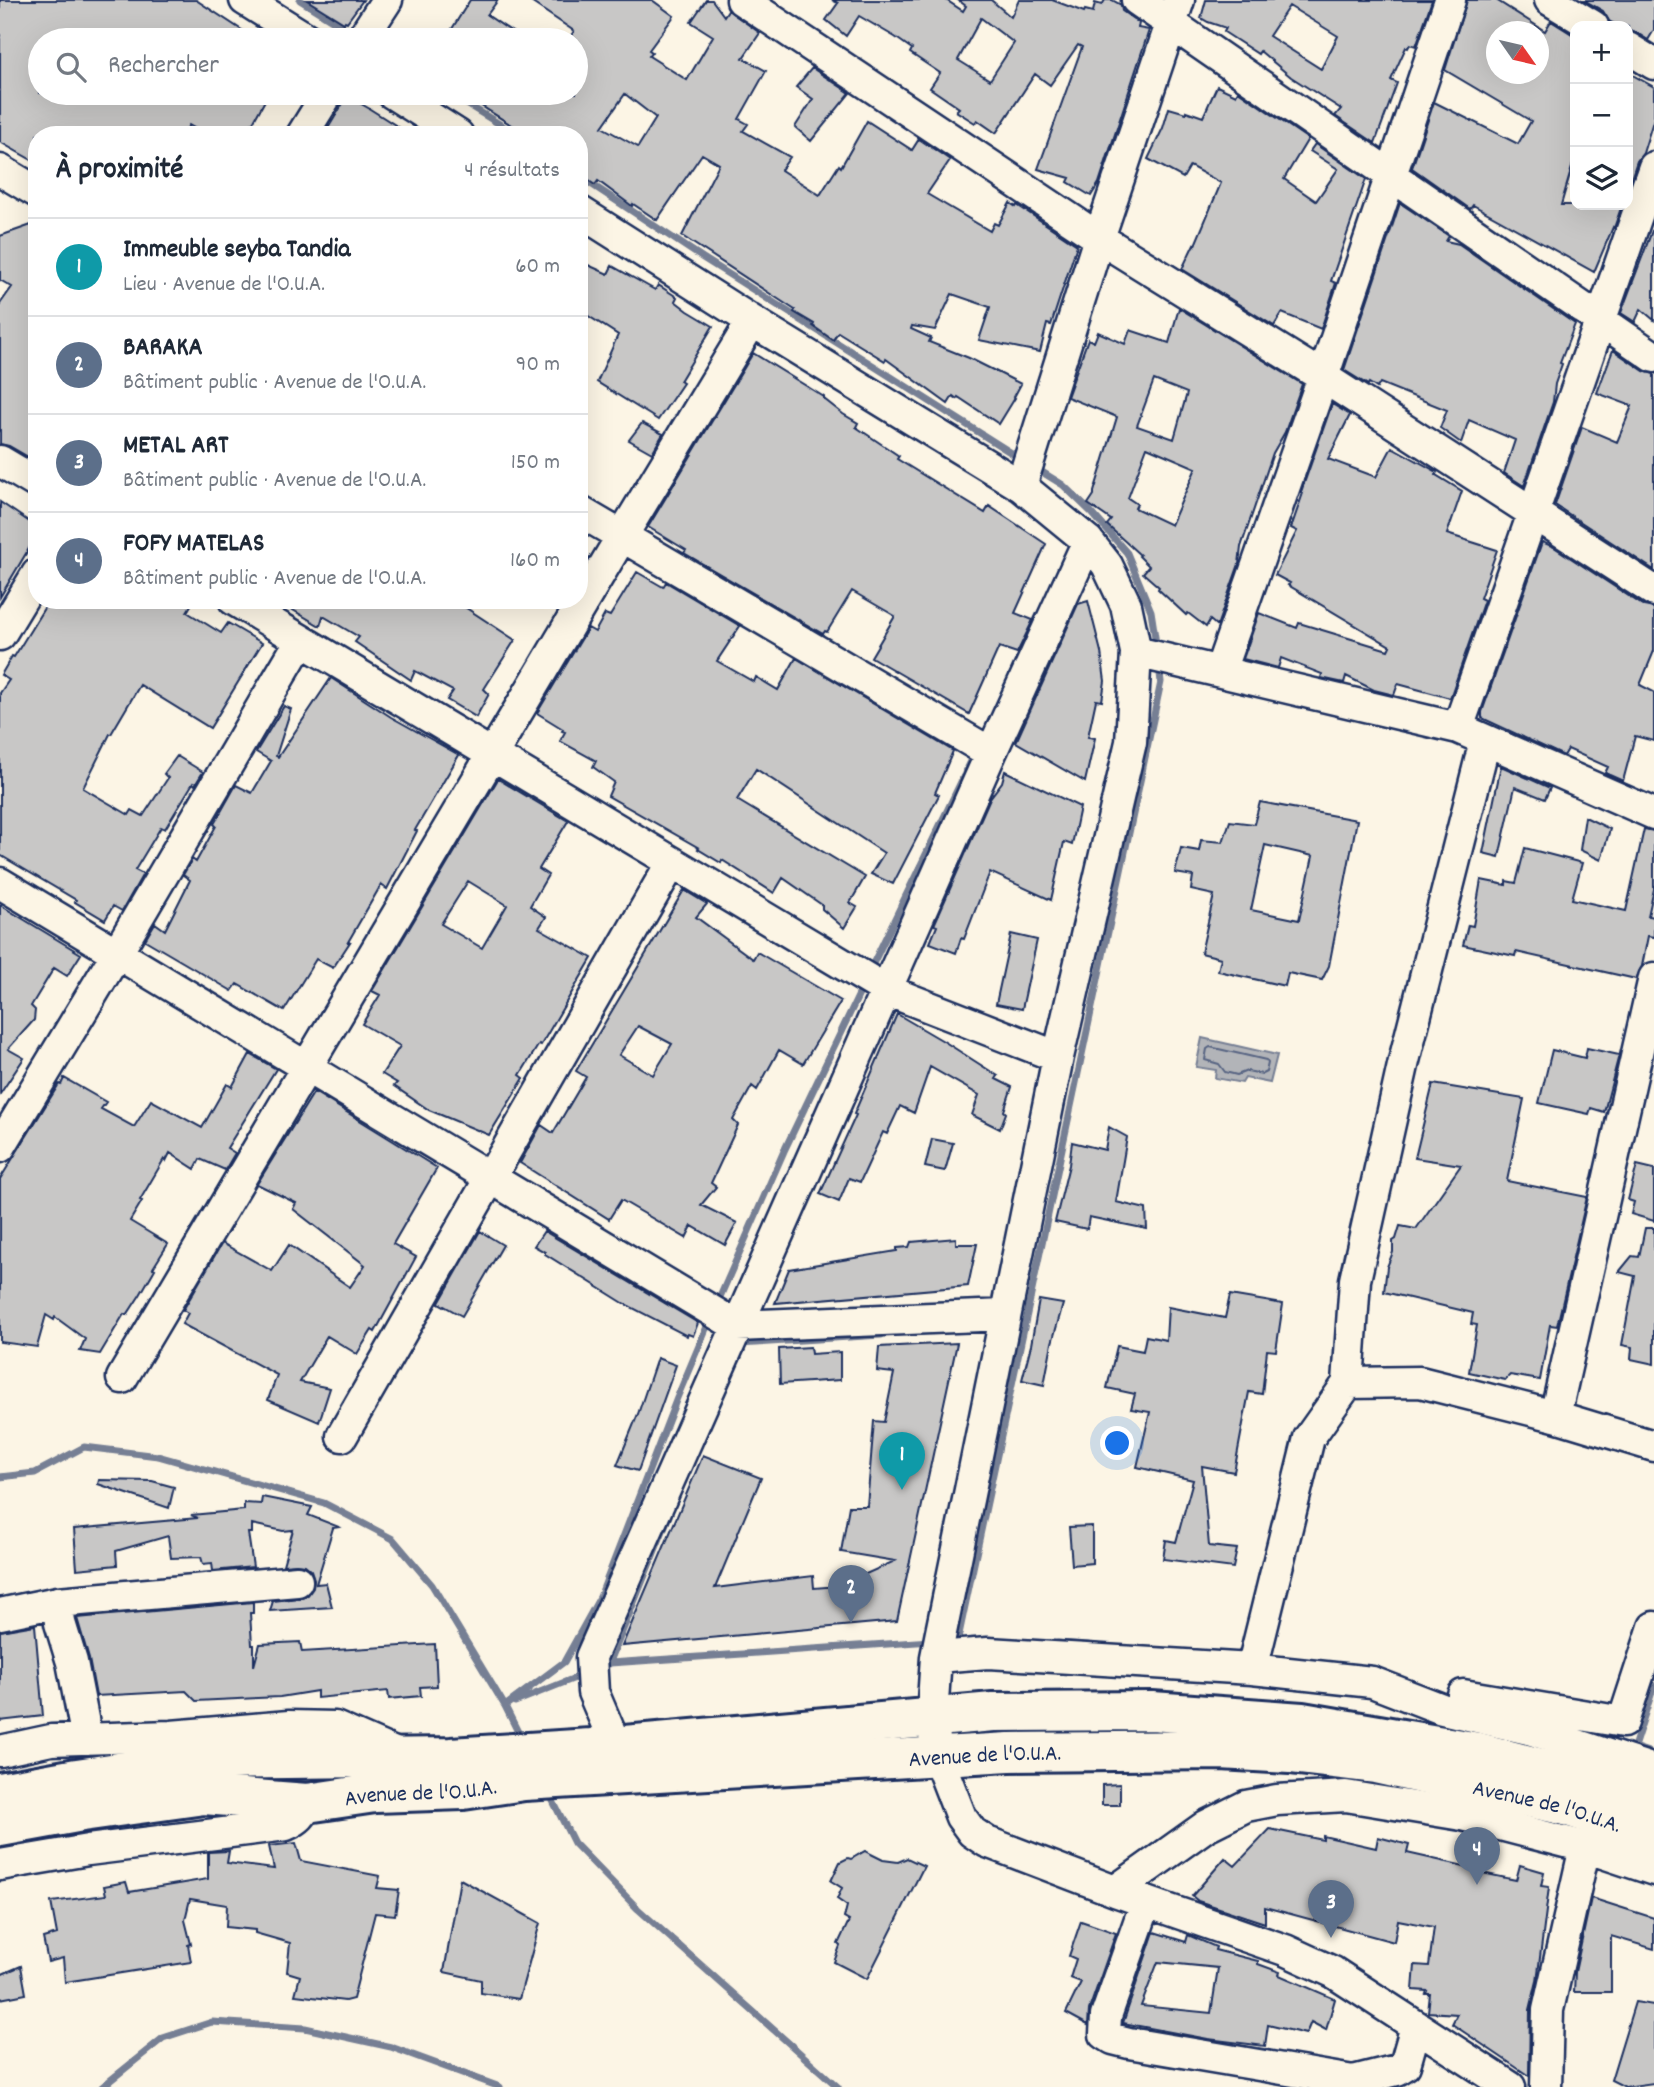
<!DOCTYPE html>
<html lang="fr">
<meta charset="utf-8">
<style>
body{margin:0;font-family:Dekko,sans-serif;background:#f2f2f3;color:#1f2937}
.controls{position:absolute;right:21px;top:21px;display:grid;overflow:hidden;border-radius:14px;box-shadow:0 7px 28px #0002}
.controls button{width:63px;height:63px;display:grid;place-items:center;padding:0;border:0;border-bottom:2px solid #e0e1e3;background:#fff;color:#1f2937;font:35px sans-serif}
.compass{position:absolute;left:1486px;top:21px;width:63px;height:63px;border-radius:50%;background:#fff;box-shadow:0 7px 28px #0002;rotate:124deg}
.you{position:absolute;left:1118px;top:1444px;width:24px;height:24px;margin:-18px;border:5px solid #fff;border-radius:50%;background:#1a73e8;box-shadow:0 0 0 10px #1a73e833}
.badge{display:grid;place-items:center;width:46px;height:46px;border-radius:50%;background:#111827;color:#fff;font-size:23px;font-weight:700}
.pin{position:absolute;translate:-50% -58px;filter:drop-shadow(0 2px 4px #0008)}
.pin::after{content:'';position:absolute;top:37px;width:24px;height:21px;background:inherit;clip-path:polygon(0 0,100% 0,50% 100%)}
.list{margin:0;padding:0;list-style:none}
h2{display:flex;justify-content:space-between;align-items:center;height:91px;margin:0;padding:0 28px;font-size:30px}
h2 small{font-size:23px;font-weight:400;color:#747a83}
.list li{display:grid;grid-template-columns:46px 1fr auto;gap:21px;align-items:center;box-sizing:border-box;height:98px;padding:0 28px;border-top:2px solid #e0e1e3}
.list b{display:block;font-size:26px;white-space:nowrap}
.list p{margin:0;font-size:23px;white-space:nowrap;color:#747a83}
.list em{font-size:23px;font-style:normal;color:#747a83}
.icon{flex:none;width:38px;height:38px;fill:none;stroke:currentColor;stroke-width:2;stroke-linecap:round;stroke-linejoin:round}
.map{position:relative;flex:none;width:1654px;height:2087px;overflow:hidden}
.search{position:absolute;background:#fff;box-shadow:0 7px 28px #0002;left:28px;top:28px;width:560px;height:77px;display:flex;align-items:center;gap:18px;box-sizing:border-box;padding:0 24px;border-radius:38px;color:#747a83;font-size:26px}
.panel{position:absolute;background:#fff;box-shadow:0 7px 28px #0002;left:28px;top:126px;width:560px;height:483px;border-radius:28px}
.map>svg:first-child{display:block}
.water{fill:#b2b4b8;stroke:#767f94;stroke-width:2}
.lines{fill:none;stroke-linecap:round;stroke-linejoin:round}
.shore{stroke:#576482;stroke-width:2}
.stream{stroke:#767f94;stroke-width:7}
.building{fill:#c8c7c6;stroke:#1b2f5e;stroke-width:2;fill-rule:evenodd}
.minor-casing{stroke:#1b2f5e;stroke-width:35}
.highway-casing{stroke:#1b2f5e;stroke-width:44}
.minor{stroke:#fcf5e5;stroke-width:30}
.highway{stroke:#fcf5e5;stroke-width:38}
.labels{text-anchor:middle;stroke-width:7;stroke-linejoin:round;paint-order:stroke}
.street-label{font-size:23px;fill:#1b2f5e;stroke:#fcf5e5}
</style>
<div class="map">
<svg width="1654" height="2087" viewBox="0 0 1654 2087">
<rect width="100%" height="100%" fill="#fcf5e5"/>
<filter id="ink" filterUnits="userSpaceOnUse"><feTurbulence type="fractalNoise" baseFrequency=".0143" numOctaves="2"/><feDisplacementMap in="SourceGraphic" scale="14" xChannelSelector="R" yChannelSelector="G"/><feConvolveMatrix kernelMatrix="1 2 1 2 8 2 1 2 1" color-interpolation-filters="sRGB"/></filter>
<g filter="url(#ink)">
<path class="water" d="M1202 1038 1277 1055 1270 1083 1245 1078 1242 1083 1215 1078 1216 1070 1196 1067Z"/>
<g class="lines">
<path class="shore" d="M1210 1047 1266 1060 1268 1063 1266 1072 1262 1074 1247 1071 1237 1075 1225 1072 1219 1064 1205 1060 1207 1049Z"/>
<path class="stream" d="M300 0 356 35
M449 93 517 135
M579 176 703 258 1021 459
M1034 467 1063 485 1092 513 1127 553 1151 611 1157 650
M869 972 975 753
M716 1306 784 1151 863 986
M739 1344 881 1335
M0 1477 35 1473 84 1447 158 1456 324 1503 393 1539 432 1585 505 1706 523 1742
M958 1639 1161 682 1159 665
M1058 1643 1088 1645
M610 1663 931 1641
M609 1664 669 1516
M515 1702 585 1674
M505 1706 564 1662 600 1597 677 1398 711 1317
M1589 1733 1613 1741
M1628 1745 1654 1754
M1634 1747 1654 1686
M549 1793 574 1843 638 1909 838 2087
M102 2087 163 2038 212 2022 305 2028 391 2047 500 2087"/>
</g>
<path class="building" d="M0 0H196L257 40H40V93H269L246 135H206L189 125 183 135H37V163L0 142Z
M307 0H363L347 22 345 21 344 23Z
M470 0H498L487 15 524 40H445Z
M528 0H652L674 16 649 50 652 52 649 56 687 80 713 36 691 22 706 0H712L724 16 728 10 760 33 743 58 766 71 739 119 748 124 743 131 790 157 781 170 820 195 839 165 841 167 867 121 912 150 919 139 950 160 927 194 990 231 994 223 998 225 1010 203 1016 207 1017 205 1077 245 1051 325 1047 324 1040 352 979 340 990 307 952 294 935 330 912 326 911 329 931 338 929 342 969 358 1021 384 1014 397 1015 398 999 424 958 397 957 399 953 396 948 404 886 359 885 361 838 332 833 340 813 326 814 324 794 312 795 310 682 236 719 164 702 154 657 220 633 204 632 206 598 181 595 185 579 174V135H527L461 93H576V40H568L574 31ZM625 94 656 118 638 147 602 127Z
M832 0H946L963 11 966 6 958 0H991L1011 17 1019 0H1052L1084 12 1085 10 1093 12 1095 3 1102 5 1105 0H1112L1121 5 1122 11 1139 23 1138 28 1149 30 1099 183 1091 196 1068 182 1070 178 1038 169 1082 47 1078 45 1050 85 1035 74 996 133 977 120 975 123 956 111 959 108 930 88 940 73 910 53 912 49 895 37 859 16 846 36 826 20 838 3ZM981 18 1014 43 990 80 958 60Z
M1206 0H1432L1416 46 1410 44 1408 48 1406 47 1391 80 1397 83 1375 143 1335 116 1341 109 1291 77 1260 51 1258 54 1224 32 1226 28 1208 22 1201 18ZM1289 6 1338 36 1321 69 1269 36Z
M1467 0H1496L1545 31 1551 21 1575 36V157L1561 205H1622L1614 228 1613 227 1594 272 1473 205 1470 209 1412 168 1434 102 1518 144 1531 121 1445 70ZM1496 32H1538V74H1496Z
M1584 0H1654V30L1648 40 1637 33 1628 31V26H1618L1609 21 1603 11Z
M812 68 850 93 811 141 795 127 813 99 796 87Z
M1628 68 1631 70 1629 73 1654 87V118L1643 153 1637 161 1628 188Z
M1217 86 1236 95 1238 91 1308 139 1284 179 1316 201 1338 169 1310 151 1315 144 1366 179 1331 281 1336 283 1321 329 1282 313 1274 326 1182 269 1194 244 1195 245 1221 183 1190 166 1183 178 1148 159 1163 128 1169 108 1186 113V111L1203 117Z
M351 98 370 109 411 135H324L345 100 348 102Z
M1400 203 1449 236 1446 241 1459 244 1575 324 1560 363 1562 364 1555 384 1553 402 1524 486 1504 473 1515 440 1469 420 1461 443 1440 428 1447 410 1380 383 1377 388 1369 383 1368 385 1344 370Z
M37 223V462L9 446 0 444V304L12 287 0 280V236Z
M1652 231 1654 232V320L1641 309 1635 322 1621 313Z
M579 261 608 274 612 266 655 290 658 285 677 297 675 301 688 311 713 326 680 381 683 383 658 420 597 382 618 335 579 310Z
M1179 308 1302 384 1285 432 1273 453 1241 547 1239 564 1217 626 1210 620 1206 627 1188 613 1186 615 1158 589 1159 587 1143 573 1149 566 1139 556 1140 555 1107 525 1111 520 1088 504 1094 495V492L1117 417 1067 397 1088 339 1094 342 1098 332 1125 344 1130 330 1169 343ZM1154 380 1187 393 1174 439 1137 426ZM1147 447 1196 468 1171 525 1135 508 1137 504 1128 498Z
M1613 350 1644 371 1654 374V570L1555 505 1582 427 1617 442 1632 406 1597 393Z
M753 353 824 397V399L843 414 858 423 856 427 899 456 897 459 985 513 989 506 1046 544 1015 613 1033 620 1017 653 999 647 969 714 871 657 895 616 852 591 827 632 825 631 823 634 684 553 686 550 648 527Z
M1332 404 1350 415 1328 459 1376 477 1392 447 1437 472 1436 475 1462 491 1447 534 1497 550 1480 598 1484 600 1450 698 1398 684 1394 695 1374 690 1346 676 1344 683 1321 678 1322 674 1281 658 1278 668 1243 659 1259 613 1297 628 1299 623 1388 650 1390 646 1288 585 1290 583 1275 575 1297 531 1291 528 1303 493 1301 492Z
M642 423 663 434 652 453 629 440Z
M0 502 37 527V535L0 597Z
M1542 542 1554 547 1644 606 1654 608V651L1640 685 1654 692V741L1635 736 1623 781 1605 773 1608 767 1568 749 1564 756 1482 718V712Z
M637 572 663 587 666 582 740 626 717 661 754 682 756 677 778 690 796 658 953 751 935 793 939 795 893 884 871 874 884 853 756 769 737 800 865 877 850 903 857 907 844 928 822 909V905L783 878 774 893 722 860 721 863 698 849 699 848 608 796 614 782 593 767 596 761 560 741 565 732 562 731 563 729 537 713 588 628 595 632 605 614 610 616Z
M49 600H194L187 612 221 633 228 623 262 643 210 728 140 685 111 734H110L83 788 129 815 132 810 143 816 168 778 164 774 177 756 203 772 195 785 193 783 165 829 161 827 135 870 143 874 122 911 113 906 105 920 75 902 76 900 0 855V693L9 680 1 675 12 656 14 657Z
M276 600H454L515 640 484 689 489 694 476 717 447 700 453 691 415 671 411 680 355 642 359 637 323 616 320 626Z
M1088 601 1101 652 1105 681 1102 701 1096 700 1088 737 1095 738 1085 782 1016 742 1078 604Z
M331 678 391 717 459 755 415 830 417 831 387 889 381 885 348 942H350L333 968 316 959 284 1011 237 984 232 991 145 940 155 923 165 930 190 880 183 875 192 859 196 862 216 826 214 824 236 785 252 793 271 761 256 752 284 706 291 709 276 756 278 757Z
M1501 766 1550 788 1545 799 1515 787 1499 857 1483 853Z
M1005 771 1080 807 1072 845 1064 842 1051 900 990 872 964 939 961 938 956 953 930 943 937 926 934 925 990 798 1002 782Z
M498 779 568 821 539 869 548 875 530 906 546 917 539 928 592 958 541 1045 539 1044 520 1075 524 1078 489 1135 429 1110 394 1086 397 1083 382 1074 400 1046 362 1024 380 995 372 991ZM468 881 507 905 482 948 441 924Z
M1260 802 1357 820 1329 966 1322 980 1288 973 1285 986 1218 971 1221 958 1201 953 1214 895 1191 890 1193 876 1175 873 1181 848 1199 851 1201 840 1223 842 1230 821 1254 824ZM1265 845 1313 856 1299 920 1251 910Z
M1585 817 1610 829 1601 860 1580 850Z
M1644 829 1654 831V889L1648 916 1654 917V937L1648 936 1642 966 1636 979 1516 952 1515 956 1463 945 1468 925 1473 926 1481 880 1506 885V881L1516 883 1525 848 1582 863 1572 899 1626 911Z
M684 890 707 904 696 917 753 959 757 952 841 1001 803 1064 779 1050 757 1090 752 1086 733 1120 738 1125 711 1183 716 1187 701 1205 737 1223 725 1245 692 1226 686 1238 621 1200 609 1219 520 1163 541 1125 553 1133 586 1077 576 1071ZM638 1026 672 1044 653 1075 619 1055Z
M0 905 81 954 67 976 54 968 31 1006 35 1010 34 1020 8 1049 24 1058 0 1094Z
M1011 934 1037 940 1022 1009 996 1004Z
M897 1014 945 1042 998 1076 996 1079 1012 1087 1004 1111 1006 1113 1000 1129 972 1115 979 1095 930 1067 914 1113 900 1106 887 1134 883 1132 860 1182 849 1178 839 1202 820 1194 856 1115 854 1114Z
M1587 1048 1619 1055 1604 1112 1591 1108 1589 1114 1539 1103 1552 1050 1585 1058Z
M250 1054 276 1069 227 1148 235 1153 225 1170 200 1159 195 1169 170 1153 166 1161 164 1159 140 1200 142 1201 130 1221 168 1244 153 1268 155 1269 140 1295 127 1315 124 1314 100 1354 80 1351 85 1339 55 1317 54 1320 46 1315 37 1347 0 1342V1179L59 1084 61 1085 64 1078 106 1102 101 1109 134 1127 151 1100 202 1128 227 1084 232 1087Z
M1433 1084 1524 1099 1507 1181 1587 1197 1557 1326 1550 1325 1540 1380 1510 1375 1505 1380 1469 1372 1477 1325 1471 1324 1473 1313 1384 1292 1387 1267 1393 1252V1241L1396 1239 1400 1226 1416 1229 1461 1165 1415 1158Z
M314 1092 437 1168 393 1244 416 1257 375 1332 372 1330 357 1354 327 1336 300 1382 330 1388 319 1422 268 1400 277 1375 182 1324 188 1313 183 1310 222 1243 272 1271 289 1245 350 1287 365 1265 293 1209 296 1203 257 1184Z
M1109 1127 1127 1137 1116 1202 1146 1209 1147 1229 1089 1217 1087 1229 1055 1222 1069 1165 1072 1142 1105 1150Z
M932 1139 953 1143 945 1171 925 1167Z
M1637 1165 1654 1169V1221L1631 1214 1634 1202 1628 1200Z
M1645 1228H1654V1364L1631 1359 1632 1347 1622 1345 1635 1276 1619 1272 1632 1256 1639 1257Z
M480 1231 503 1245 462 1316 439 1303Z
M544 1231 698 1323 693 1336 688 1334 687 1336 625 1304 545 1254V1252L534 1246Z
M956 1238V1244H977L968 1286 775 1303 789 1269 897 1251V1248L909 1247 911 1242Z
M1230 1295 1283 1304 1276 1351 1267 1350 1262 1394 1249 1392 1234 1472 1202 1466 1209 1546 1237 1549 1233 1568 1163 1559 1166 1540 1176 1542 1193 1480 1137 1467 1150 1412 1131 1409 1135 1394 1107 1388 1117 1346 1143 1351 1146 1336 1166 1340 1168 1307 1225 1318Z
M1039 1300 1063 1304 1052 1343 1044 1385 1022 1380 1031 1345Z
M957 1343 897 1621 622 1646 703 1455 761 1478 715 1588 813 1576 814 1588 839 1586 895 1561 841 1552 849 1506H867L874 1421 884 1422 894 1373 877 1371 879 1347Z
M810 1347 811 1354 840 1352V1380L780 1384 779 1349Z
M657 1358 676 1365 638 1471 617 1465 638 1414Z
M99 1480 152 1481 174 1487 169 1508 98 1484Z
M262 1497 312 1507 308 1515 339 1527 333 1528 316 1584 326 1583 332 1607 270 1611 273 1601 299 1598 308 1595 313 1588 314 1579 311 1570 305 1565 296 1564 283 1565 293 1530 283 1531 252 1524V1533H248L253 1567 213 1571 212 1563 203 1564 201 1557 171 1558 168 1536 116 1551 117 1565 77 1569 74 1529 198 1518 191 1515 244 1510V1503L261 1504Z
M1092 1526V1563L1072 1565 1069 1527Z
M253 1602V1613H250L252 1645H254V1666L260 1644 300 1642 302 1652 435 1644 437 1686 420 1687 421 1696 389 1699 388 1691 317 1698V1691L280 1697 196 1701 186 1691 96 1696 89 1659 77 1618Z
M35 1625 43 1716 0 1721V1631Z
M1120 1784V1805H1102V1785Z
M1270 1829 1323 1840V1836L1376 1848 1378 1837 1409 1845 1407 1853 1482 1870V1873L1516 1880 1520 1865 1544 1872 1541 1886 1549 1887 1537 1981 1530 2010 1529 2076 1452 2024 1457 2014 1428 2012 1430 1994H1426L1427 1991 1413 1990 1415 1965 1429 1966 1434 1927 1398 1920 1394 1942 1265 1907V1923L1198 1901 1192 1896 1225 1858 1235 1866Z
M296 1843 301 1861 380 1876 377 1888 399 1890 395 1915 375 1913 353 1999 345 2001 295 1995 300 1976 287 1972 290 1943 255 1933V1930L226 1927 227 1905 190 1899 185 1920 191 1944 188 1945 191 1962 65 1982 63 1958 48 1962 43 1938 57 1934 51 1902 106 1895 104 1886 126 1882 129 1892 208 1879V1852L229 1851 227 1863 274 1869 269 1846Z
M865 1851 883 1860 898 1862 907 1858 924 1866 867 1979 834 1962 840 1946 838 1944 849 1921 844 1918 847 1906 837 1899 842 1888 831 1881 840 1862 848 1858 851 1859Z
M460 1879 540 1923 519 1999 481 1993V1980L444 1972Z
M1591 1898 1654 1918V1949L1611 1936V1992H1574L1575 1972Z
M1081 1921 1116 1933 1089 2010 1088 2025 1066 2013 1081 1982 1070 1978 1076 1959 1069 1956Z
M1154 1932 1186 1942 1188 1935 1216 1947 1215 1950 1258 1961V1964L1280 1972 1279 1975 1335 1999 1326 2030 1311 2022 1306 2034 1268 2025 1265 2046 1208 2039 1123 2023ZM1158 1962 1218 1968 1211 2013 1141 2006Z
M21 1966 26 1994 0 1999V1975Z
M1635 2002 1654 2005V2083L1625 2087 1611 2080Z"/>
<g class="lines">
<defs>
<path id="minor" d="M245 0 309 40
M742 0 1099 238 1323 377 1654 591
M1137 0 1654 357
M1550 0 1593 26
M361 40 387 0
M1628 48 1654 64
M392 93 458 135
M302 135 328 93
M0 170 37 192
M579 211 752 321 1021 486 1088 541 1107 565 1126 605 1136 652 1131 742 1058 1057 936 1657 932 1716 937 1755 961 1817 972 1832 987 1842 1115 1891 1285 1950 1333 1972 1510 2087
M0 461 37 483
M1021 486 1099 238 1179 0
M579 511 991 753
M234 600 886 990 1058 1057
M0 635 37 574
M1136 652 1458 728 1654 814
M1220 671 1323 377 1450 0
M1458 728 1654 167
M0 883 737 1326 1005 1315
M0 1147 117 953 301 640
M122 1378 622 536 752 321
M1348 1383 1355 1280 1404 1061 1485 741
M1555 1416 1654 978
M342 1436 672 862
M58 1602 297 1581
M0 1614 58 1602 60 1623 72 1662 87 1739
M936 1657 988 1653 1252 1669 1372 1682 1442 1709 1532 1730 1654 1770
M1252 1669 1309 1438 1348 1383 1420 1382 1555 1416 1654 1446
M1463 1695 1623 1722 1654 1627
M616 1746 593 1692 591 1657 991 753 1088 541
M0 1751 51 1740 171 1736 289 1726 335 1727 399 1755
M0 1865 88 1850 286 1825C298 1820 303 1815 307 1803
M1115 1891 1206 1826 1246 1806 1277 1800 1346 1796 1462 1815 1585 1847 1654 1870
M1146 1902 1106 2016 1105 2034 1113 2039 1129 2043 1353 2081 1397 2070 1405 2065 1416 2026
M1546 2087 1548 2010 1585 1847"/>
<g id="highway">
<path d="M0 1792 77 1778 200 1760 451 1757 591 1748 993 1712 1152 1711 1302 1722 1478 1752 1603 1784 1654 1801"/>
<path id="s1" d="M0 1827 82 1812 204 1795 307 1803 375 1793 463 1790 524 1781 1009 1752 1221 1750 1290 1754 1375 1764 1566 1806 1654 1836"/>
</g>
</defs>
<use href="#minor" class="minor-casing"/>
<use href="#highway" class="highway-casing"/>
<use href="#minor" class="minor"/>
<use href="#highway" class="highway"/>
</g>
</g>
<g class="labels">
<g class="street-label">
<text dy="8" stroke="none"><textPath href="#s1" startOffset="990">Avenue de l'O.U.A.</textPath></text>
<text dy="8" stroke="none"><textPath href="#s1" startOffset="424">Avenue de l'O.U.A.</textPath></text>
<text dy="8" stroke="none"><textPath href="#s1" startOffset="1558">Avenue de l'O.U.A.</textPath></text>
</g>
</g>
</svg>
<div class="controls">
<button>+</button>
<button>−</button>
<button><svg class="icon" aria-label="layers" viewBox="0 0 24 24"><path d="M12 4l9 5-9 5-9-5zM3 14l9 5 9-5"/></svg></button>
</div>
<svg class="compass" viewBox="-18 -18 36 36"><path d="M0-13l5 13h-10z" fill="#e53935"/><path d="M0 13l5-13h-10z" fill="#747a83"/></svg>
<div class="you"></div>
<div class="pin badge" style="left:902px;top:1490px;background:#0f9aa8">1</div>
<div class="pin badge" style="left:851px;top:1623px;background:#5c6f8a">2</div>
<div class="pin badge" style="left:1331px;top:1938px;background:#5c6f8a">3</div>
<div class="pin badge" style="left:1477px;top:1885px;background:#5c6f8a">4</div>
<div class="search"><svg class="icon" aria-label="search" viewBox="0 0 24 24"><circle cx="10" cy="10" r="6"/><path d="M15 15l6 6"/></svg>Rechercher</div>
<section class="panel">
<h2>À proximité<small>4 résultats</small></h2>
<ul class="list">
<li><span class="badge" style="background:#0f9aa8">1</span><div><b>Immeuble seyba Tandia</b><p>Lieu · Avenue de l'O.U.A.</p></div><em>60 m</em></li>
<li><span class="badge" style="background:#5c6f8a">2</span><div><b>BARAKA</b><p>Bâtiment public · Avenue de l'O.U.A.</p></div><em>90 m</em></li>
<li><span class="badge" style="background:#5c6f8a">3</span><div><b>METAL ART</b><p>Bâtiment public · Avenue de l'O.U.A.</p></div><em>150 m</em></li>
<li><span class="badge" style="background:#5c6f8a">4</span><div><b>FOFY MATELAS</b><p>Bâtiment public · Avenue de l'O.U.A.</p></div><em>160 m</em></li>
</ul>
</section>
</div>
